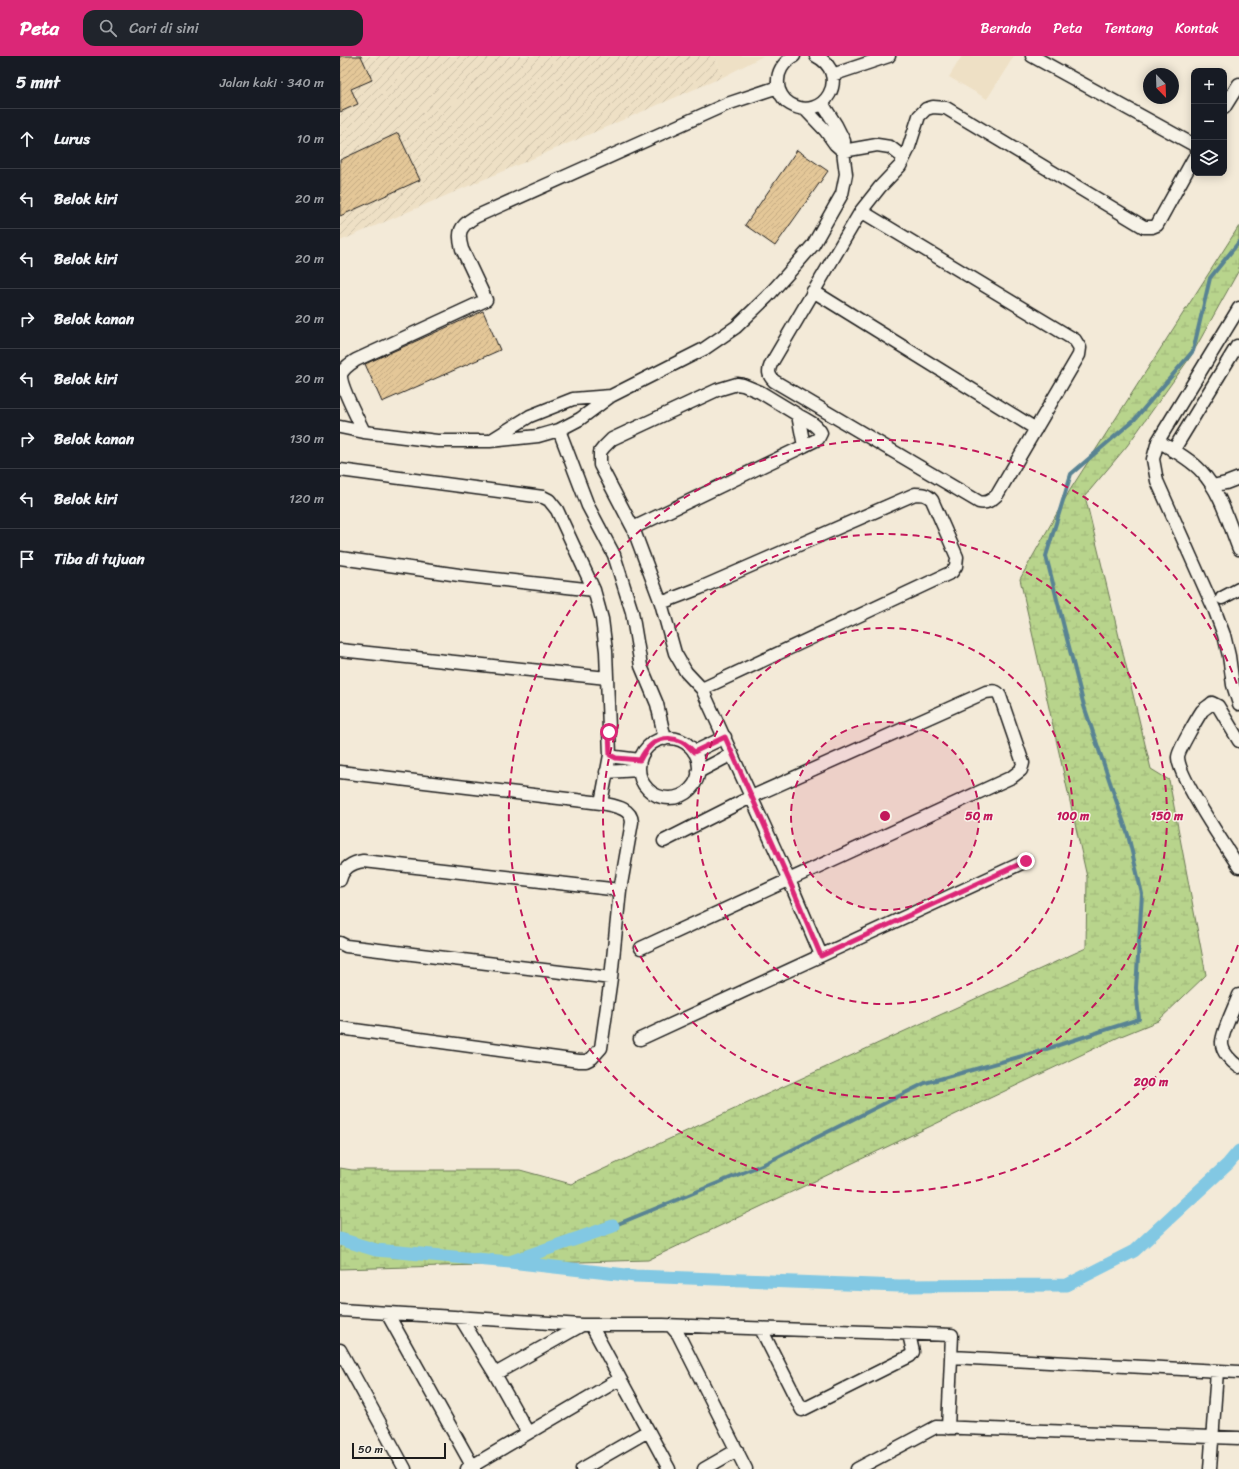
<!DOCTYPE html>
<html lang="id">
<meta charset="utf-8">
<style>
body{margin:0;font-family:Sriracha,sans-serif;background:#20242c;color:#f1f3f6}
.controls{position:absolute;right:12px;top:12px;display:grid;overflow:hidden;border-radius:8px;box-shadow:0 2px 10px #0003}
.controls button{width:36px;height:36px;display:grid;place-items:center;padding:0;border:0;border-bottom:1px solid #363941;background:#171b24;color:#f1f3f6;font:20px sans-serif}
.compass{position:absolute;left:803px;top:12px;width:36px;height:36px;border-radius:50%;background:#171b24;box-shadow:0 2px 10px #0003;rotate:157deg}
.scale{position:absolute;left:12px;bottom:10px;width:94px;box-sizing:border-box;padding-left:4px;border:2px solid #1c1c1c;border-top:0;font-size:11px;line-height:14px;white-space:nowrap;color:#1c1c1c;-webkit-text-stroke:3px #f7f3e8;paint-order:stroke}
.stop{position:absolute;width:12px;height:12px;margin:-9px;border:3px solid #db2777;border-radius:50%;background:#fff}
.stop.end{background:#db2777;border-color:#fff;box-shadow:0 1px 4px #0008}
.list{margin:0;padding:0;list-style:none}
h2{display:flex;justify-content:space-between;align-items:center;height:52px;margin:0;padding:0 16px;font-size:17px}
h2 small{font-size:13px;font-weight:400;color:#9ea1a6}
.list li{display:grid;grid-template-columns:26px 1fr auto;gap:12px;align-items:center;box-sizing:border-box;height:60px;padding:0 16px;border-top:1px solid #363941}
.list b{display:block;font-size:15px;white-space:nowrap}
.list em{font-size:13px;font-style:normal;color:#9ea1a6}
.icon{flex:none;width:22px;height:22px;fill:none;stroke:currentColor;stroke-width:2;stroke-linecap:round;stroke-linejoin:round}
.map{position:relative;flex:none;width:899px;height:1413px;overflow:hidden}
header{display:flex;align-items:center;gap:24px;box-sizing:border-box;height:56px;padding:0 20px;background:#db2777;color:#fff}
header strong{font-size:19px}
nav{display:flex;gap:22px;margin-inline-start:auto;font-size:14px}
.search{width:280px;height:36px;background:#20242c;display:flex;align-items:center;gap:10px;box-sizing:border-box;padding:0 14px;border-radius:12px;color:#9ea1a6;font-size:15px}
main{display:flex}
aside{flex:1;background:#171b24}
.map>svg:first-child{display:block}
.built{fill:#eee0c5}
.industrial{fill:url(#industrial-furrows)}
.wetland{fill:url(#wetland-marsh);stroke:#6a7854}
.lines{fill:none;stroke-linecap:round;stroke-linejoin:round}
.stream{stroke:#598393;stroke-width:4}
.canal{stroke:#82c8e3;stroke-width:13}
.building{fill:url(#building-hatch);stroke:#1c1c1c}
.minor-casing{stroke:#1c1c1c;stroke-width:15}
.minor{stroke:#f7f3e8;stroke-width:12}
.route{stroke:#db2777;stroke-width:5}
.ring{fill:none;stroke:#c2185b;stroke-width:2;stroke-dasharray:7 5}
.centre{fill:#c2185b;stroke:#f7f3e8;stroke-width:2}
.ring-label{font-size:12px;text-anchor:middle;font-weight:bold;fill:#c2185b;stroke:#f7f3e8;stroke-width:3;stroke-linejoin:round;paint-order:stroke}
</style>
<header>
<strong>Peta</strong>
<div class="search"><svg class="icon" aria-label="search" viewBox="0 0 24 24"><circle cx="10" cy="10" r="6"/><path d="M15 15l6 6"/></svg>Cari di sini</div>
<nav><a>Beranda</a><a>Peta</a><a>Tentang</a><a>Kontak</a></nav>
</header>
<main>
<aside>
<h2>5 mnt<small>Jalan kaki · 340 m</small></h2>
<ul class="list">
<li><svg class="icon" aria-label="ahead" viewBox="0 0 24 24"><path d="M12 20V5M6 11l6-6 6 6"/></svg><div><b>Lurus</b></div><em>10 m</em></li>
<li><svg class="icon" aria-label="left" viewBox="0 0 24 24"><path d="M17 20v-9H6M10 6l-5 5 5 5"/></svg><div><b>Belok kiri</b></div><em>20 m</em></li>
<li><svg class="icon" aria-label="left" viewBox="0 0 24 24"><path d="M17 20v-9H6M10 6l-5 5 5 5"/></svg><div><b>Belok kiri</b></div><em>20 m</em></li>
<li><svg class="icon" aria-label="right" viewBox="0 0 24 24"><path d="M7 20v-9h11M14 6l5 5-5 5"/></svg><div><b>Belok kanan</b></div><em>20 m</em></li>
<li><svg class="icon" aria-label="left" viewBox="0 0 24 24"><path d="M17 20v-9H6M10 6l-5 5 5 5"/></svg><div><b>Belok kiri</b></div><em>20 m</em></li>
<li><svg class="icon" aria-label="right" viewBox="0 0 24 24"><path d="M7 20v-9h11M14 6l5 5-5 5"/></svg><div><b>Belok kanan</b></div><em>130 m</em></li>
<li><svg class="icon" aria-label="left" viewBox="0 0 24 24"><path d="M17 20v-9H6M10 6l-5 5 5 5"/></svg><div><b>Belok kiri</b></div><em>120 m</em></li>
<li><svg class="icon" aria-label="arrive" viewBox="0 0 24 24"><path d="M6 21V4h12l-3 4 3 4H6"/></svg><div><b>Tiba di tujuan</b></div></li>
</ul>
</aside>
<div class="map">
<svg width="899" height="1413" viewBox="0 0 899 1413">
<defs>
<pattern id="industrial-furrows" width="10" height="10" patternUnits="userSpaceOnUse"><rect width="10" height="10" fill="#eee0c5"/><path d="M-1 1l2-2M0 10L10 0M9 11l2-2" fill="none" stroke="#ccc0a9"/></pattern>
<pattern id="wetland-marsh" width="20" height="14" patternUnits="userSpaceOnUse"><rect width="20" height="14" fill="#b8d48c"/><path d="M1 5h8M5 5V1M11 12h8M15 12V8" fill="none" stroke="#9eb578"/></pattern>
<pattern id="building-hatch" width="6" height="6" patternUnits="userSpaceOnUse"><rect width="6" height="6" fill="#e4c798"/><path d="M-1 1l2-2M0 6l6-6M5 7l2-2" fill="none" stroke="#c3aa82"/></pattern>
</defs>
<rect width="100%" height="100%" fill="#f3ead8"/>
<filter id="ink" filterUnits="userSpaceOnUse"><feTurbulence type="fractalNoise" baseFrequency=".025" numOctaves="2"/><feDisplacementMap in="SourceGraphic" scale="8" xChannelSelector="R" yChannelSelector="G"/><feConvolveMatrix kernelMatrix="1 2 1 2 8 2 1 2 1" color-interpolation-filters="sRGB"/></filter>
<g filter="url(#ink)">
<path class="built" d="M375 0H423L383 21Z
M622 0H674L647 43 609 21Z"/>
<path class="industrial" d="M0 0H375L383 21 0 185Z"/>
<path class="wetland" d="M899 170V214L851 300 787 390 745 440 811 713 829 724 866 919 818 965 781 980 308 1204 0 1213V1112L12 1114H180L231 1128 746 892 747 821 680 523 730 434Z"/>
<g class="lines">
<path class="stream" d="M273 1170 424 1108 585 1027 697 996 799 963 796 932 802 838 788 779 744 650 706 500 731 418 795 363 853 295 870 222 899 186"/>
<path class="canal" d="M0 1183 36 1194 170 1206 273 1170
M170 1206 295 1220 559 1230 727 1229 794 1195 888 1108 899 1095"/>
</g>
<path class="building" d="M0 0H21L32 24 11 33 18 48 0 56Z
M58 77 80 124 0 160V104Z
M457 94 488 115 435 190 405 169Z
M143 255 160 294 42 346 25 308Z"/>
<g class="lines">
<defs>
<path id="minor" d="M454 0C443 7 437 15 438 28 438 35 443 44 450 48 484 68 512 18 476 0
M692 0 854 89
M492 19 549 0
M884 52 899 28
M465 53 485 74 495 88 503 95
M503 95 537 89 550 91 564 102
M521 155 735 284 740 292 739 299 657 439C651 445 646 448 639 446L434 325C428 319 428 315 431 308L521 155 540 131 560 110 568 94 579 60 586 53 593 51 606 52 804 171H812L817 169 854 102
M473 235 696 373
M899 252 818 385 813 403 817 425 875 555 884 579 889 600 893 629 899 648
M458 359C466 364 477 368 481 377L478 383 464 390
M0 371 24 376 97 385H150L198 380 219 374 240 363 271 340 364 293 396 271 427 241 453 212 473 189 502 138 506 118 503 95 504 85 496 69 482 47
M219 374 248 450 274 499 292 556 301 610 317 648 325 683
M24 376C19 365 0 330 1 319 3 312 10 308 16 304L146 244 122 193C117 176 120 170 135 161L387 48 438 31
M153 383 190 360 233 343 271 340
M818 385C833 394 850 403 861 415 881 436 889 468 899 493
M833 395 897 290 899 291
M0 414 203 441 209 444 217 454 254 534 262 563 266 595 270 699 261 747
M872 430 886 427 899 422
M293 472 464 390 458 359 420 336 403 329 397 328 377 334 272 383 264 391 260 396V409L293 472 321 547 335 597 346 616 362 633 449 824 481 899
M0 502 119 519 254 534
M882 542 899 533
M321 547 360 532 575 438C582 438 587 438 592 444L617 501 616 510 612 516 362 633
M0 594 267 622
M299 712a30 30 0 1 1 60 0a30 30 0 1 1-60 0Z
M899 685 878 650 872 647C869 650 865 652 862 655 858 661 838 695 838 701 838 721 886 791 899 811
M354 696 385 681
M270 699 276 701 300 704
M0 716 261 747C273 750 291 751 292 766L280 834 271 922 261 992 252 1002 246 1005H239L0 972
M266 716 299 714
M358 716 392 698
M0 824C3 812 11 807 23 805L280 834
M0 887 6 890 271 922
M301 892 672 721 681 714 683 707 660 640C657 634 653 635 646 636L411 741 324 785
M899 939C895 950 882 976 882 986 881 996 892 1006 899 1011
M300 983 686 805
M0 1254 242 1269H323L612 1279 608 1372
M47 1257 134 1413
M120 1261 155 1318 188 1377
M251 1269 329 1413
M331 1270 338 1278 406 1413
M421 1273 462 1354 570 1300 573 1296 569 1278
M0 1294 65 1413
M612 1301 899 1316
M155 1318 242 1269
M127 1413 280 1323
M242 1413 308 1375
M364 1413 397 1394
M517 1413 596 1371 899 1382
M870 1413 877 1315"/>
</defs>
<use href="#minor" class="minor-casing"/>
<use href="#minor" class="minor"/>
</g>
</g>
<g class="lines" filter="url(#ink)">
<path class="route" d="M269 676 270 699 276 702 300 704C312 679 336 675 354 696L385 681 449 824 481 900 686 805"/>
</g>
<circle cx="545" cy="760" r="94" fill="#c2185b" fill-opacity=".12"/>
<g class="ring">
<circle cx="545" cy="760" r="94"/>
<circle cx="545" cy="760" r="188"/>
<circle cx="545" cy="760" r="282"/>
<path d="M898 889A376 376 0 1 1 898 631"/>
</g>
<circle cx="545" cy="760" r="6" class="centre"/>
<g class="ring-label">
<text x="639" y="764">50 m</text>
<text x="733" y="764">100 m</text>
<text x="827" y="764">150 m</text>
<text x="811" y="1030">200 m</text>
</g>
</svg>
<div class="controls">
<button>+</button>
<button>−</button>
<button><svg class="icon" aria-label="layers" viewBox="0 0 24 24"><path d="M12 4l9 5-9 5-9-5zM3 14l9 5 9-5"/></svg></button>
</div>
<svg class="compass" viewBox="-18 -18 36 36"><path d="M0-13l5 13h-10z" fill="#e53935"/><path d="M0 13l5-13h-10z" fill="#9ea1a6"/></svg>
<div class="scale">50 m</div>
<div class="stop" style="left:269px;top:676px"></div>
<div class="stop end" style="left:686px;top:805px"></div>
</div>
</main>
